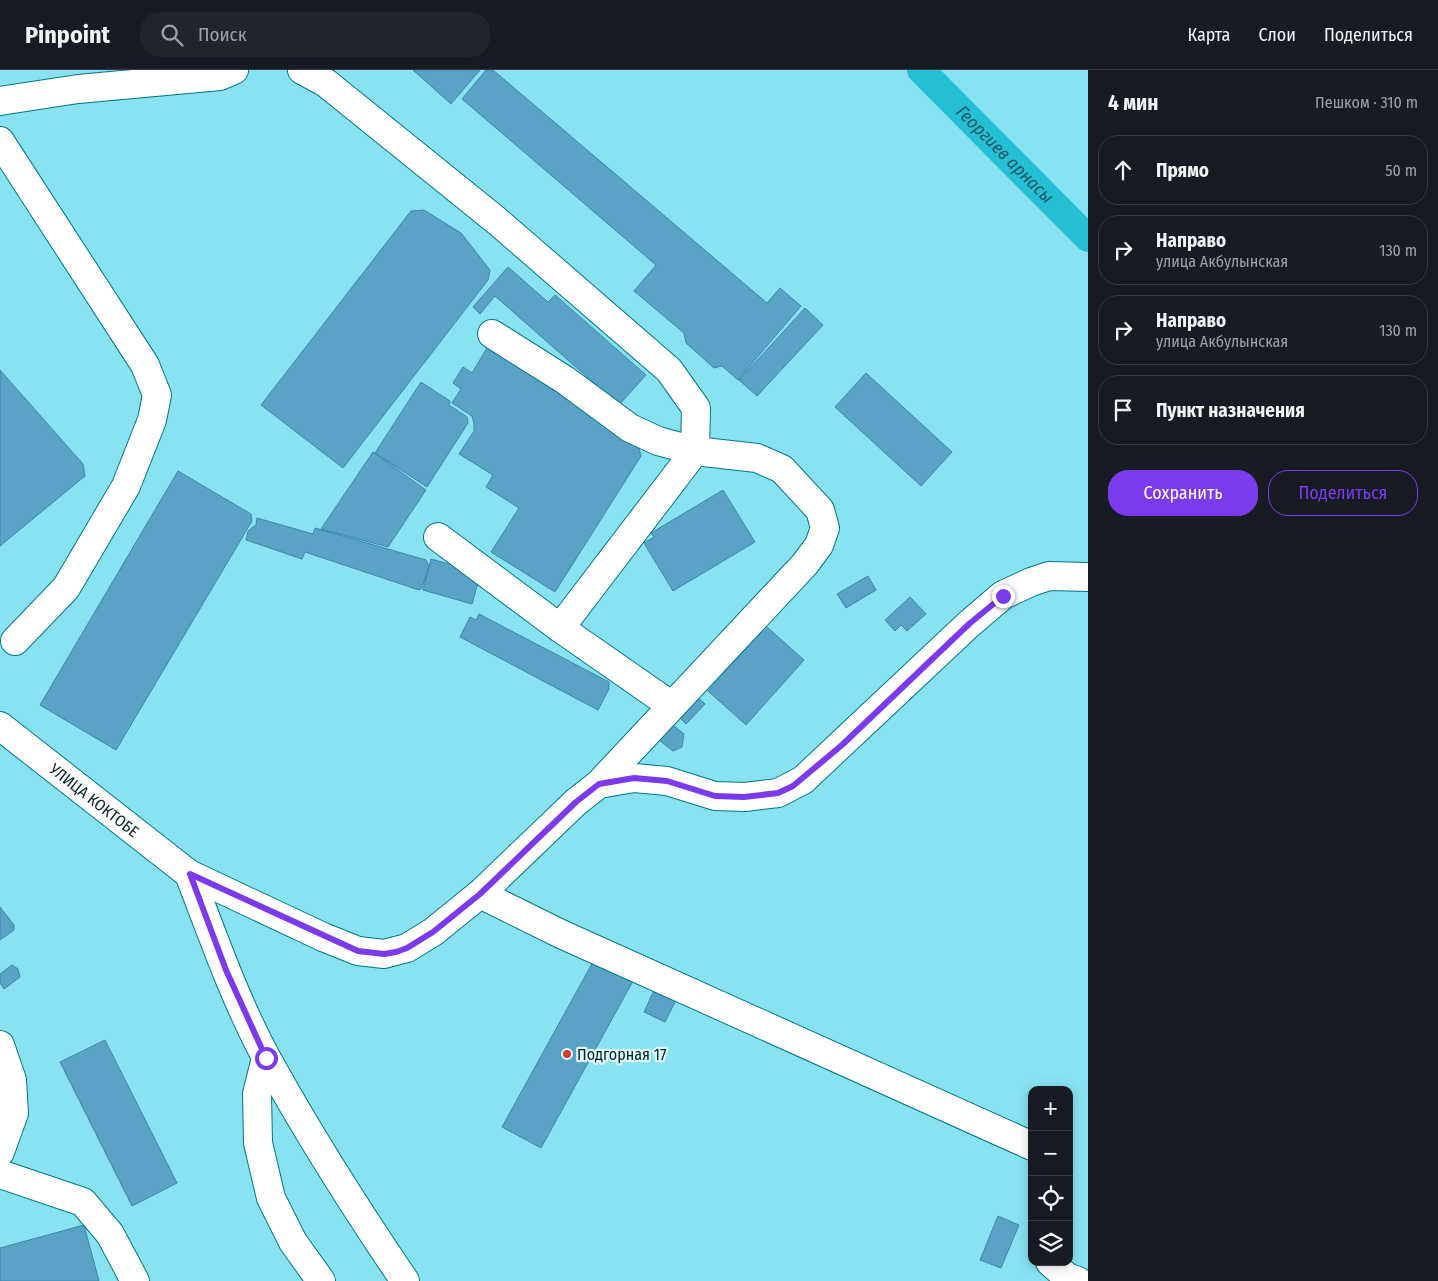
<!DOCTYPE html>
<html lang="ru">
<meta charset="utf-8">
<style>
body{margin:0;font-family:"Fira Sans Condensed",sans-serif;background:#20242c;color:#f1f3f6}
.controls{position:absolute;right:15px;bottom:15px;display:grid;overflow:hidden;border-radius:10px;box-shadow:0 2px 12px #0003}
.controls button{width:45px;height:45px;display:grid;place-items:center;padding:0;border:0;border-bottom:1px solid #363941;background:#171b24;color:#f1f3f6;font:25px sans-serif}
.stop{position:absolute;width:15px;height:15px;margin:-11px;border:4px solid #7c3aed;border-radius:50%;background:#fff}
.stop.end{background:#7c3aed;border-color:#fff;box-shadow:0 1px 5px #0008}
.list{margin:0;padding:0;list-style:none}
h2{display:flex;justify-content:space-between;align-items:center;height:65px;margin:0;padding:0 20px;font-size:21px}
h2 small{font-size:16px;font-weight:400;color:#9ea1a6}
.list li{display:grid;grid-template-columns:32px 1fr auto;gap:15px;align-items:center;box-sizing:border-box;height:70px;margin:0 10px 10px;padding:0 10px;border:1px solid #363941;border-radius:20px}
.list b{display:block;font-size:19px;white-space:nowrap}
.list p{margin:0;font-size:16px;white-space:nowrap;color:#9ea1a6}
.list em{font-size:16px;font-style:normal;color:#9ea1a6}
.actions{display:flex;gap:10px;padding:15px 20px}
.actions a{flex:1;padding:11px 0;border:1px solid #7c3aed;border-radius:20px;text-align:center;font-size:18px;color:#7c3aed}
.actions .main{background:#7c3aed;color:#fff}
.icon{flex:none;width:28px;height:28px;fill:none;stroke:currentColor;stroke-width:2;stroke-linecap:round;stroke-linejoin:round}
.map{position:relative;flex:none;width:1088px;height:1211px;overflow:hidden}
header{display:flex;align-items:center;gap:30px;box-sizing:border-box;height:70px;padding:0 25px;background:#171b24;border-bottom:1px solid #363941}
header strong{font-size:24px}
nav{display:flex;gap:28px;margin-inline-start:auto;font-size:18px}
.search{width:350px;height:45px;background:#20242c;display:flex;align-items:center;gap:12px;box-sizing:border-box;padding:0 18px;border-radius:20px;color:#9ea1a6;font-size:19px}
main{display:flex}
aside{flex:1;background:#171b24}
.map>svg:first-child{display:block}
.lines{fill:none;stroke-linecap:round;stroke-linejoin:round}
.canal{stroke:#24bfd5;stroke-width:28}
.building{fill:#5aa3c6;stroke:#3d87a9}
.minor-casing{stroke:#027684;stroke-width:30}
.minor{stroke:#fff;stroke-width:28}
.route{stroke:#7c3aed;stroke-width:6}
.poi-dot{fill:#cc3f2f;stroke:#dff8fd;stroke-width:2}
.labels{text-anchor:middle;stroke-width:4.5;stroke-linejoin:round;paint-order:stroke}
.street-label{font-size:16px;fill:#052328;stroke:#dff8fd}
.poi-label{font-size:16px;fill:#052328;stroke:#dff8fd;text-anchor:start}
.water-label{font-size:18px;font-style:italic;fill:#1e5862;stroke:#dff8fd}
</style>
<header>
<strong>Pinpoint</strong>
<div class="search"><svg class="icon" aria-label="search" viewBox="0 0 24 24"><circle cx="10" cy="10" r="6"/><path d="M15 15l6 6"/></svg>Поиск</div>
<nav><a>Карта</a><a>Слои</a><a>Поделиться</a></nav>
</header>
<main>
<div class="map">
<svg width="1088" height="1211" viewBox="0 0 1088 1211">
<rect width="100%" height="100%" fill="#88e2f2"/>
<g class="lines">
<path class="canal" id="s1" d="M921 0 1088 168"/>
</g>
<path class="building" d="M413 0H480L451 34Z
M486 0H493L767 233 780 218 801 236 738 310 722 296 714 298 686 273 684 263 634 221 656 195 462 29Z
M424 140 461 163 490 200 488 210 343 398 261 335 411 141Z
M508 197 548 232 555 225 646 305 619 335 495 226 480 244 473 237Z
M805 238 823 255 757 326 739 310Z
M487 278 637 372 641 386 555 522 491 482 519 438 486 417 493 405 459 384 474 361V354L472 346 452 333 461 319 453 313 463 297 472 303Z
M0 300 83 394 85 406 0 476Z
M866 303 952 382 921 416 835 337Z
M421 312 450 331 449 335 467 347 468 353 427 417 375 383Z
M373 382 426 420 388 477 321 459Z
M178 401 251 444 252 451 116 680 40 635Z
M723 420 755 472 673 521 644 473 654 467 651 463Z
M257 448 313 464 315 458 426 490 429 496 422 518 419 520 305 482 302 489 246 470 248 461 256 455Z
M431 489 478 502 480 505 472 534 423 520Z
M868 506 876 520 846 538 837 524Z
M910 527 926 544 907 561 901 555 895 561 885 550Z
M479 544 609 612V619L598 640 460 567 470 547 476 550Z
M766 556 804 590 746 655 708 621Z
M693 624 705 634 686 654 675 643Z
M668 651 684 664 682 677 673 681 655 667Z
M0 837 14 855V860L0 870Z
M594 890 633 911 541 1078 502 1057Z
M12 895 18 899 20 907 4 919 0 913V904Z
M657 914 679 924 665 952 644 942Z
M105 970 177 1113 132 1136 60 992Z
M998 1146 1019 1155 1001 1198 980 1190Z
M84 1155 99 1211H0V1178Z"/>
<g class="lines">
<defs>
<g id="minor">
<path d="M302 0 326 13 497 151 669 300 696 338 695 381 560 558"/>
<path d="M0 31 78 19 220 6 234 0"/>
<path d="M0 71 145 295 157 325 152 350 126 416 66 518 15 571"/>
<path d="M492 264 565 310 630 358 658 371 695 381 757 388 782 399 820 440 825 458 819 475 805 494 599 714"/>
<path d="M438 467 560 558 672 636"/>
<path id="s2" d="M0 656 189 804 323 867 358 881 384 884 407 878 433 862 480 824 576 732 599 714 634 708 667 711 715 726 745 727 778 723 803 710 969 554 1003 525 1031 512 1049 506 1088 507"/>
<path d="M189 804C213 866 235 930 267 989 309 1065 356 1139 405 1211"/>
<path d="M480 824 561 864 1032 1076"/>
<path d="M0 975 12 1010 14 1043 0 1082"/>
<path d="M266 988 257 1024 258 1073 271 1128 293 1172 321 1211"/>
<path d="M0 1104 83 1132 110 1164 135 1211"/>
<path d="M1050 1192 1067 1207 1078 1211"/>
</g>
</defs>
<use href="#minor" class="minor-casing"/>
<use href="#minor" class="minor"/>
</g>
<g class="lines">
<path class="route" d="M266 988 226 900 190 804 358 881 384 884 396 882 407 878 433 862 480 824 576 732 599 714 634 708 667 711 715 726 744 727 778 723 793 716 842 675 969 554 1003 526"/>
</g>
<circle class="poi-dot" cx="567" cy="984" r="5"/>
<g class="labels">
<g class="street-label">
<text dy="6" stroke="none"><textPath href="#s2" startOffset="120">УЛИЦА КОКТОБЕ</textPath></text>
</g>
<g class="poi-label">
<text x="577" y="990">Подгорная 17</text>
</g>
<g class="water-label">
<text dy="6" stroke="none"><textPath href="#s1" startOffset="119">Георгиев арнасы</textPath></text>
</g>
</g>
</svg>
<div class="controls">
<button>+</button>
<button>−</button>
<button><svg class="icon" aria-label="locate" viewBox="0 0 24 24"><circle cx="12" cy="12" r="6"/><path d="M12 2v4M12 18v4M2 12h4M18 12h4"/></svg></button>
<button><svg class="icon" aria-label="layers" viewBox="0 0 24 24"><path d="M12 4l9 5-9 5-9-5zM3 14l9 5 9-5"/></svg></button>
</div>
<div class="stop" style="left:266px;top:988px"></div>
<div class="stop end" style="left:1003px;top:526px"></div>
</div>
<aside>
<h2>4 мин<small>Пешком · 310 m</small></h2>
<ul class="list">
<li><svg class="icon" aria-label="ahead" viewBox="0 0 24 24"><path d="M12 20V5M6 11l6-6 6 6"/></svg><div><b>Прямо</b></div><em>50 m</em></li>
<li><svg class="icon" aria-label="right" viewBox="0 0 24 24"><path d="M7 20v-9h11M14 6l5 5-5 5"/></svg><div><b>Направо</b><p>улица Акбулынская</p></div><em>130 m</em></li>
<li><svg class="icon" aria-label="right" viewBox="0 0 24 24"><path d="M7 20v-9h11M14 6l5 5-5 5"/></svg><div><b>Направо</b><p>улица Акбулынская</p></div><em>130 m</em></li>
<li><svg class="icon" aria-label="arrive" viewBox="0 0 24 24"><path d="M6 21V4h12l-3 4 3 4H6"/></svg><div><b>Пункт назначения</b></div></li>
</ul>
<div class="actions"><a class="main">Сохранить</a><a>Поделиться</a></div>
</aside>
</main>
